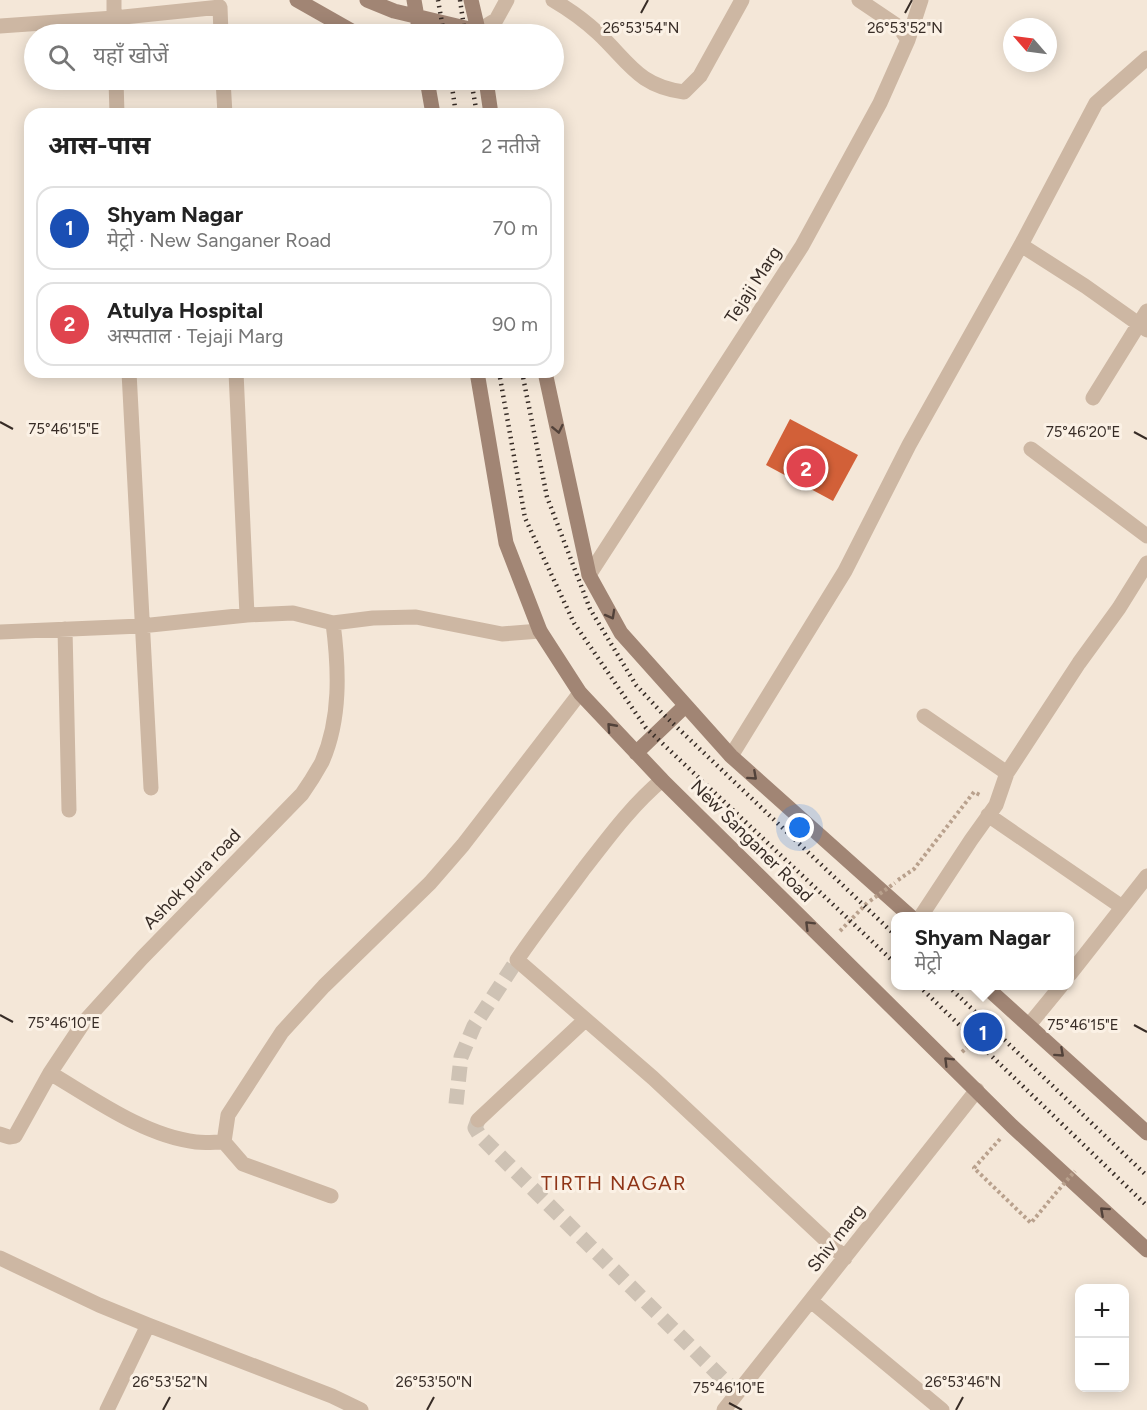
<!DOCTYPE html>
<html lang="hi">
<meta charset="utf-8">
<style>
body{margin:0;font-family:Figtree,"Noto Sans Devanagari",sans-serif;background:#f2f2f2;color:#222}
.controls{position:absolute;right:18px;bottom:18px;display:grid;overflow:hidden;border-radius:12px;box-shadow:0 3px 15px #0003}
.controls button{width:54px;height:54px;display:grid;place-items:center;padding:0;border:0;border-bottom:2px solid #e0e0e0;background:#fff;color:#222;font:30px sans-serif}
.compass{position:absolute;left:1003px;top:18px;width:54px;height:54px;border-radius:50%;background:#fff;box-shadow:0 3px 15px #0003;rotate:298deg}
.you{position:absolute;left:800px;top:828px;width:21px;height:21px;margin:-15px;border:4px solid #fff;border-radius:50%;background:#1a73e8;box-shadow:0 0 0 9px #1a73e833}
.badge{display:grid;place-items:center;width:39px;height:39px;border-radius:50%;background:#111827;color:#fff;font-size:20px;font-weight:700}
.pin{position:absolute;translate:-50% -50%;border:3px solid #fff;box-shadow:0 2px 6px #0006}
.popup{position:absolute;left:891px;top:912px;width:183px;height:78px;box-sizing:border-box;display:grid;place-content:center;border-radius:12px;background:#fff;filter:drop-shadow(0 2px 4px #0005);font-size:20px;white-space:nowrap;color:#767676}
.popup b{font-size:22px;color:#222}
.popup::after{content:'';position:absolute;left:50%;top:100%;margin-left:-12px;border:12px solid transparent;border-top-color:#fff}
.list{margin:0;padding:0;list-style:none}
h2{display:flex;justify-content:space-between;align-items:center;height:78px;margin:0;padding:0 24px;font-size:26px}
h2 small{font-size:20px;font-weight:400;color:#767676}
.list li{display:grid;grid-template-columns:39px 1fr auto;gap:18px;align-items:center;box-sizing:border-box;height:84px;margin:0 12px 12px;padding:0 12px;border:2px solid #e0e0e0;border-radius:18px}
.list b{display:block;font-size:22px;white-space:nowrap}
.list p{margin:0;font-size:20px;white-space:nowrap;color:#767676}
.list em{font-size:20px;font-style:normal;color:#767676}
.icon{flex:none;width:33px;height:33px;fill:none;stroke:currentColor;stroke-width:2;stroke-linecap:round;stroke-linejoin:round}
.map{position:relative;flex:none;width:1147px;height:1410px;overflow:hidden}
.search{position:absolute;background:#fff;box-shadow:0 3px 15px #0003;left:24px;top:24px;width:540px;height:66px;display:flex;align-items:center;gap:15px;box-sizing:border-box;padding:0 21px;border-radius:33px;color:#767676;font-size:22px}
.panel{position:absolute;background:#fff;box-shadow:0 3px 15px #0003;left:24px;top:108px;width:540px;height:270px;border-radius:18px}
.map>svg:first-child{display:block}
.building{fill:#d26038}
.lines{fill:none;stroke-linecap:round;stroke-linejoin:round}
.street-tunnel{stroke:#cec2b4;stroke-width:15;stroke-dasharray:15 8;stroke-linecap:butt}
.path{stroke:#b9a18d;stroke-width:4;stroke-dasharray:3 3;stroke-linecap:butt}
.street{stroke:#cdb7a3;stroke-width:15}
.secondary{stroke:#a18574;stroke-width:15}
.rail{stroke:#372c26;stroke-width:4.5;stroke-dasharray:1.5 4.5;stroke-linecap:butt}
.path-bridge{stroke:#b9a18d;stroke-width:4;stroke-dasharray:3 3;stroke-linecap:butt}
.oneway{stroke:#52423a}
.ticks{fill:none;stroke:#372c26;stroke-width:2}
.labels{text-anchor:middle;stroke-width:6;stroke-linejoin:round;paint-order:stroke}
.street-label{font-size:18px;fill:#372c26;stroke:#fbf1e5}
.neighbourhood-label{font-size:20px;letter-spacing:1.5px;fill:#8f3517;stroke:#fbf1e5}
.ticks-label{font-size:15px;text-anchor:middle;fill:#372c26;stroke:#fbf1e5;stroke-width:6;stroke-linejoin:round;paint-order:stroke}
</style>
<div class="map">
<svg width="1147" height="1410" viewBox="0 0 1147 1410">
<rect width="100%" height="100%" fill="#f4e7d8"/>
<path class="building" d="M790 419 858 455 833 501 766 465Z"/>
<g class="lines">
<path class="street-tunnel" d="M456 1104 461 1057 474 1026 517 960
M478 1120 475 1128 480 1136 738 1394"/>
<path class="path" d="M898 880 914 869 974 792 980 795
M840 931 868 902
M962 1052 991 1025
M1000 1139 974 1168 1031 1223 1055 1194"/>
<path class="street" d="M114 0V34
M553 0C570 10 584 20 598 33 629 62 638 86 684 92L700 76 742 0
M859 0 899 27 908 40
M0 26 114 18 220 7 221 34
M478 31 496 20 507 0
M116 80 117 114
M223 80 225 114
M1021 245 1085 286 1147 330
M129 372 151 788
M236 372 247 615
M1093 398 1147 311
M1031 449 1147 536
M589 575 802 246 880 103 908 40 921 0
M65 629 69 810
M0 632 141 626 247 615 293 613 333 623 373 618 416 617 502 634 540 631
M924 716 1007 773
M731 756 845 571 909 445 1021 245 1096 103 1147 58
M662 780C631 806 608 838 583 870 561 900 538 929 517 960L653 1078 845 1258
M988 815 1122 907
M921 916 971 840 996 805 1007 773 1079 663 1119 608 1147 563
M1070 974 1147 876
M1029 1025 1061 986
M50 1073C94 1099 145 1136 196 1142 205 1143 215 1142 224 1142
M478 1120 585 1020
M0 1134 9 1137 15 1136 50 1073 84 1022 142 958 302 794C309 784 316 773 322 762 341 719 339 669 333 623
M331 1196 243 1164 224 1142 228 1115 282 1032 324 986 430 883 463 845 580 693
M0 1258 99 1305 148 1325 332 1396 361 1410
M811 1301 942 1410
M107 1410 148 1325
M724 1410 977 1090"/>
<path class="secondary" d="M297 0 357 34
M367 0 394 11 478 31
M414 0 420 34
M471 0 479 34
M427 80 433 114
M486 80 491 114
M477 372 506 543 540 631 580 693 662 780 1012 1126 1147 1250
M545 372 589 575 621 633 731 756 910 916
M636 753 685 706
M985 986 1147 1133"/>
<path class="rail" d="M438 0 444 34
M460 0 465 34
M451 80 456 114
M471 80 477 114
M499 372 525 518 574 623 646 728 896 964
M522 372 547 497 590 609 636 685 662 713 896 936
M919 986 1147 1206
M948 986 1147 1176"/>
<path class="path-bridge" d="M870 901 895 883
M1055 1194 1075 1171"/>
</g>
<defs><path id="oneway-chevron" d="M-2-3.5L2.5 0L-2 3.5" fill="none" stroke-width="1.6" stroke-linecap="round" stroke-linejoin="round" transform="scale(1.5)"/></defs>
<g class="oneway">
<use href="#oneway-chevron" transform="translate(558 429) rotate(78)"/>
<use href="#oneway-chevron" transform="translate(611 615) rotate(61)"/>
<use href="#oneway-chevron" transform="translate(611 727) rotate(-132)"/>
<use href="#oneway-chevron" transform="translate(753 776) rotate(42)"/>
<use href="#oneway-chevron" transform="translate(809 925) rotate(-135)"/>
<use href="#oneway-chevron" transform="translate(1060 1053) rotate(42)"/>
<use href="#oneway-chevron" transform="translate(948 1061) rotate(-135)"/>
<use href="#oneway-chevron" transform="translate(1104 1211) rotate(-138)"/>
</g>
<path class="ticks" d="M641 13 648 0M905 13 912 0M0 422 13 429M1134 432 1147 439M0 1015 13 1022M1134 1025 1147 1032M729 1403 742 1410M163 1410 170 1397M427 1410 434 1397M956 1410 963 1397"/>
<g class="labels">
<g class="street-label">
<text transform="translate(753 285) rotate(-57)" y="6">Tejaji Marg</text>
<text transform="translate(752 841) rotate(45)" y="6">New Sanganer Road</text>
<text transform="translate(192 879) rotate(-46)" y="6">Ashok pura road</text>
<text transform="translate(836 1238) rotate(-52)" y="6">Shiv marg</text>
</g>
<g class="neighbourhood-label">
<text x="614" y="1190">TIRTH NAGAR</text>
</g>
</g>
<g class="ticks-label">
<text x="641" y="33">26°53'54"N</text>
<text x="905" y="33">26°53'52"N</text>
<text x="64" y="434">75°46'15"E</text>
<text x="1083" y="437">75°46'20"E</text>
<text x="64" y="1028">75°46'10"E</text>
<text x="1083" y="1030">75°46'15"E</text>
<text x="170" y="1387">26°53'52"N</text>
<text x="434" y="1387">26°53'50"N</text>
<text x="963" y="1387">26°53'46"N</text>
<text x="729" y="1393">75°46'10"E</text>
</g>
</svg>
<div class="controls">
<button>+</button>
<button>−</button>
</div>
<svg class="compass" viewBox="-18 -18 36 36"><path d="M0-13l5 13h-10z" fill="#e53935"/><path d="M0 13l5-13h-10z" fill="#767676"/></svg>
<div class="you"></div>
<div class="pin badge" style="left:983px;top:1032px;background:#1a4fb4">1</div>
<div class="popup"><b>Shyam Nagar</b>मेट्रो</div>
<div class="pin badge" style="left:806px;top:468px;background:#e0444e">2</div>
<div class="search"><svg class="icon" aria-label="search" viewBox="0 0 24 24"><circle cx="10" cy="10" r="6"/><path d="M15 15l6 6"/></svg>यहाँ खोजें</div>
<section class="panel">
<h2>आस-पास<small>2 नतीजे</small></h2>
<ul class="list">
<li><span class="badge" style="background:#1a4fb4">1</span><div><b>Shyam Nagar</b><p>मेट्रो · New Sanganer Road</p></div><em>70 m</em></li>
<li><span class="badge" style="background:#e0444e">2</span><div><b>Atulya Hospital</b><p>अस्पताल · Tejaji Marg</p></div><em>90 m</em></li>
</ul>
</section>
</div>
